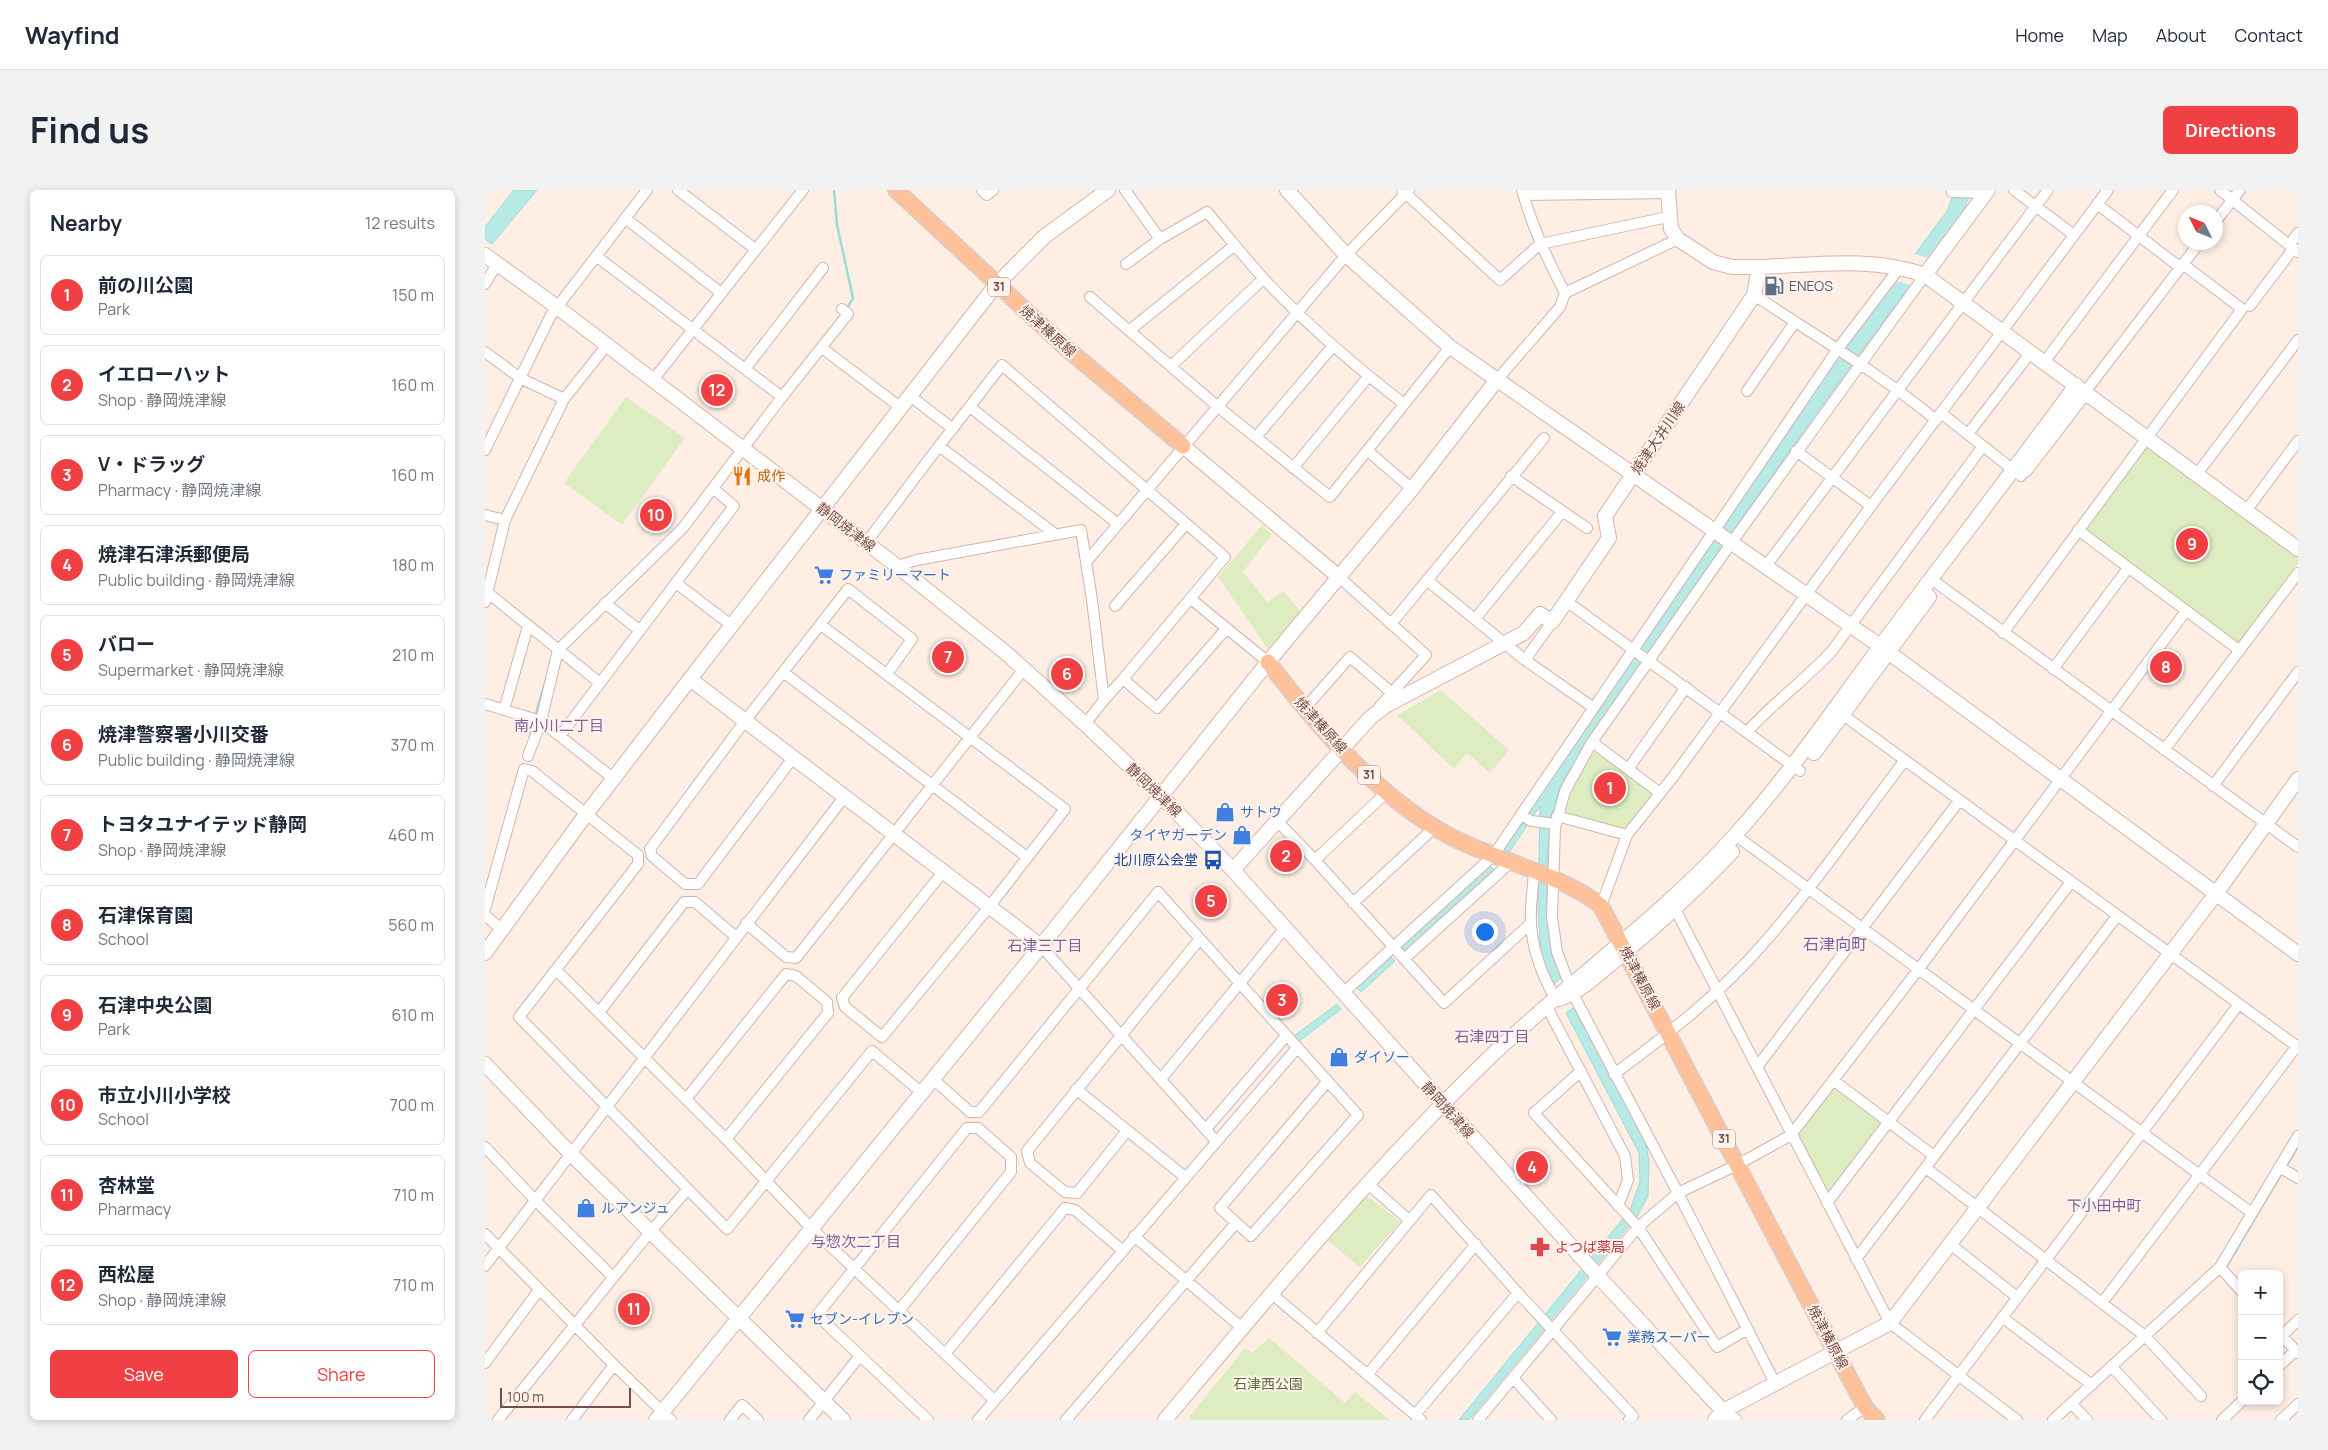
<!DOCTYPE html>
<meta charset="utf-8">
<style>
body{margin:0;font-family:Manrope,"Noto Sans JP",sans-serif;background:#f2f2f3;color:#1f2937}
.controls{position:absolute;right:15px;bottom:15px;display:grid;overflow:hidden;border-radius:8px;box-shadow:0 2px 8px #0003}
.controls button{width:45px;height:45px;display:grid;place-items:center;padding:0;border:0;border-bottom:1px solid #e0e1e3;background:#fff;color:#1f2937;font:25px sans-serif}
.compass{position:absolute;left:1693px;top:15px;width:45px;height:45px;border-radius:50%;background:#fff;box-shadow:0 2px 8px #0003;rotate:313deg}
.scale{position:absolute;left:15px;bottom:12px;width:131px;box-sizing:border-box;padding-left:5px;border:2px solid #794d47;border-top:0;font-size:14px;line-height:18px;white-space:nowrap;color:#794d47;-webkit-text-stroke:4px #fff3ec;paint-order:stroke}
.you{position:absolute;left:999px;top:741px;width:18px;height:18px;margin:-12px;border:4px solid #fff;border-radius:50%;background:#1a73e8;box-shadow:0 0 0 8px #1a73e833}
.badge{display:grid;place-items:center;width:32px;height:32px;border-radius:50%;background:#f14043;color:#fff;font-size:16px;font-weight:700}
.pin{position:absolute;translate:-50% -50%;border:2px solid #fff;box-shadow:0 1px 5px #0006}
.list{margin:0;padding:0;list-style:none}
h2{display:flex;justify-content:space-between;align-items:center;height:65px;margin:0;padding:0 20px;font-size:21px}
h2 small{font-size:16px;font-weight:400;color:#747a83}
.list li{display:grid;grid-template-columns:32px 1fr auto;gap:15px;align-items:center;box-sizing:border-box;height:80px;margin:0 10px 10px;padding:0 10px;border:1px solid #e0e1e3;border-radius:8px}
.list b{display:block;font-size:19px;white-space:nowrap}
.list p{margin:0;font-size:16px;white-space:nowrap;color:#747a83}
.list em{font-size:16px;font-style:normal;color:#747a83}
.actions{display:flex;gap:10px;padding:15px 20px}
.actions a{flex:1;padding:11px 0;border:1px solid #f14043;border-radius:8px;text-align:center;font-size:18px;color:#f14043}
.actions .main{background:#f14043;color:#fff}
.icon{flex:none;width:28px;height:28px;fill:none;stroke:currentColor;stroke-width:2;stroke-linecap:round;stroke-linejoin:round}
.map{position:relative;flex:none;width:1813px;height:1230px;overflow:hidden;border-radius:8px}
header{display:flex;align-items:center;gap:30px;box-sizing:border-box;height:70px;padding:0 25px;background:#fff;border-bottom:1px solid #e0e1e3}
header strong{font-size:24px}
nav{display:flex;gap:28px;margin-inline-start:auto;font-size:18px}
.intro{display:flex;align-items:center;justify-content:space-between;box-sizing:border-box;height:120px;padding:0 30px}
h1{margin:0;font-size:35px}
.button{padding:12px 22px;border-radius:8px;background:#f14043;color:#fff;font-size:18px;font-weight:700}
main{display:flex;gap:30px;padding:0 30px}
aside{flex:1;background:#fff;border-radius:8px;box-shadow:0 2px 8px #0003}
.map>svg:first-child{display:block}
.green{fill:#ddedc1}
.water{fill:#b7e9e5;stroke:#9cdcd7}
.pier{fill:#feeee4}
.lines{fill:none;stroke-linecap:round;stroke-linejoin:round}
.stream{stroke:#9cdcd7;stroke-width:2.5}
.street-casing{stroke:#d3b4ac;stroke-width:12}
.secondary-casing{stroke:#d9b4ab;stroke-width:16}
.primary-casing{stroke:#d9cdcb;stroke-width:18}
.street{stroke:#fff;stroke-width:10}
.secondary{stroke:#fff;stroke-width:14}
.primary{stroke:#ffc19a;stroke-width:15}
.labels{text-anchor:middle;stroke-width:4;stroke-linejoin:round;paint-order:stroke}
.shield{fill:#fff3ec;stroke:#a17f78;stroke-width:1}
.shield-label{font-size:12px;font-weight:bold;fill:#794d47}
.service-label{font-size:14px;fill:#4e5e75;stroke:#fff3ec;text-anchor:start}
.street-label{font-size:14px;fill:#794d47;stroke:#fff3ec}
.food-label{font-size:14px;fill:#c56008;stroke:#fff3ec;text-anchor:start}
.shop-label{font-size:14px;fill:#366cbe;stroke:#fff3ec;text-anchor:start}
.transit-label{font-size:14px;fill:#164399;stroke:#fff3ec;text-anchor:end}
.health-label{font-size:14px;fill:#be3a42;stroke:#fff3ec;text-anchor:start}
.park-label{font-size:14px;fill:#587339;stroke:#fff3ec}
.neighbourhood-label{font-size:15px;fill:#7b629d;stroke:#fff3ec}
.quarter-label{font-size:16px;fill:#7b629d;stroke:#fff3ec}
</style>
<header>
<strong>Wayfind</strong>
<nav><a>Home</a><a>Map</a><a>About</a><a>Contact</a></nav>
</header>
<div class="intro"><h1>Find us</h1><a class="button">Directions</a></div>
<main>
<aside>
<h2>Nearby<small>12 results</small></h2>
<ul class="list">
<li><span class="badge">1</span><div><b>前の川公園</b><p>Park</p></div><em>150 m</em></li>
<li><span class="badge">2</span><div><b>イエローハット</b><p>Shop · 静岡焼津線</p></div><em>160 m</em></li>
<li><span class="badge">3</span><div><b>V・ドラッグ</b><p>Pharmacy · 静岡焼津線</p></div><em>160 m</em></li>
<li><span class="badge">4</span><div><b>焼津石津浜郵便局</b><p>Public building · 静岡焼津線</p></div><em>180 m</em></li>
<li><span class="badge">5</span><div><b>バロー</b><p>Supermarket · 静岡焼津線</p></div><em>210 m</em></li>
<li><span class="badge">6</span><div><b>焼津警察署小川交番</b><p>Public building · 静岡焼津線</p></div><em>370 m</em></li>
<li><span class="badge">7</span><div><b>トヨタユナイテッド静岡</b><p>Shop · 静岡焼津線</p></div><em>460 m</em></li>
<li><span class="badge">8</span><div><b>石津保育園</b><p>School</p></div><em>560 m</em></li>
<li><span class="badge">9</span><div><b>石津中央公園</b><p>Park</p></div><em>610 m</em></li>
<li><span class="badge">10</span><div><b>市立小川小学校</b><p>School</p></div><em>700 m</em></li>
<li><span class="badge">11</span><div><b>杏林堂</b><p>Pharmacy</p></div><em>710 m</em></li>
<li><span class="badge">12</span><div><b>西松屋</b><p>Shop · 静岡焼津線</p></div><em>710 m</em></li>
</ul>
<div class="actions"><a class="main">Save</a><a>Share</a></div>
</aside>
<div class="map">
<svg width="1813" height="1230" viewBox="0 0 1813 1230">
<rect width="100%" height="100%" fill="#feeee4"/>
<path class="green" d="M141 207 200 248 137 335 79 293Z
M1664 256 1813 367V374L1756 451 1750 452 1601 341V335L1659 257Z
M777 335 787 344 758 382 782 412 798 401 815 421 783 459 733 387Z
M956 500 1024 560 1005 583 982 563 969 579 912 525Z
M1110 561 1167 602V606L1140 641 1083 624 1081 620 1089 594Z
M1350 896 1398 931 1344 1006 1313 945Z
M881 1005 915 1032 875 1077 843 1051Z
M784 1148 860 1213 870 1202 905 1230H707L704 1227 760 1158 767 1163Z"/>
<path class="water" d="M29 0H52L7 54 0 49V37Z
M1484 7 1474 31C1335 212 1205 401 1078 590 1059 633 1059 708 1066 754 1068 766 1072 777 1076 788L1069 794 1065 792 1056 762 1053 723 1055 616 1023 664 1018 660 1139 478 1223 360 1350 172 1462 21 1467 8Z
M1004 676 1010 680 920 761 916 756Z
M905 766 910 771 876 802 871 797Z
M852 814 856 819 813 852 809 846Z
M1088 818 1123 879 1161 954 1164 971 1163 1006 1153 1025 984 1230H974L1145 1020 1155 992 1154 963 1081 823Z"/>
<path class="pier" d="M1429 64 1448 69 1428 96 1409 90Z"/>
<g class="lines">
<path class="stream" d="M349 0 352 35 368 108 361 120
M51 523 62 486
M45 546 48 535
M1801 977 1813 956
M1740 1079 1798 981"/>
<defs>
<path id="street" d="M193 0 270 59
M497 0 502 5 508 0
M640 0 675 49
M917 0 1015 90 1055 54 1183 27
M1037 0C1047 37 1062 69 1080 103L1193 49
M1529 0 1589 45
M1735 0 1813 62
M1467 2 1501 3
M1039 5 1183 3
M1612 14 1696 78
M140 28 236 103
M1730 32 1755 0
M1804 55 1813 43
M111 66 297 207
M641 74 675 49 722 22C741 44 759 67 779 89 822 135 870 176 919 214
M0 94 12 74
M1269 105C1331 146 1394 183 1451 230
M605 107 732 216 845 307 965 157
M1765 116 1808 59
M645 140 750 55
M337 158 415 217
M0 162 35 188 79 209
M1560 171 1688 0
M686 176 778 89
M260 179 338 78
M168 190 318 0
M1011 191 1075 117 1080 103
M1262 201 1310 132
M1600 202 1715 52
M424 205 468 239
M485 217 633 334
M1456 223 1536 286
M1483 244 1546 162
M771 247 848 156
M454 256 517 175 740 367 638 489 619 510
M0 260 66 125 162 0
M883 261 927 299
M1311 261 1386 316
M808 278 883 187
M1712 284 1813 150
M1026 286 1102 338
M1761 321 1813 251
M0 325 20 330
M1593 340 1754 460
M381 353 454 256 570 344
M602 371 861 65 924 0
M412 376 432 370 596 340 607 410 619 510 600 534
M1281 376 1563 0
M854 387 941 465 894 517
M943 391 1040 470 1109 518
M191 393 246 435
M1453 394 1813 657
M3 403 115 493
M706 409 783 472
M1081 411 1315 581
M0 412 20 330 79 209 122 155
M120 413 154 440
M630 416 701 334
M990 429 1077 322
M906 434 1059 248
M336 435 580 619 504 717 397 847 360 817 357 808 458 682
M1518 443 1757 119 1699 75
M1040 470 1067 432
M1568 479 1643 378
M298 482 542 667
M638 489 672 518 741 439
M0 514 56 531 129 589
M820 518 865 467 907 503
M19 520 43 436
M1358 525 1813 857
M1263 541C1289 512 1320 490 1346 462L1498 256
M75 546 249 316 229 299
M1107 552 1175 603
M1679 560 1813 383
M43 566 56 531 73 460 197 339 297 207 363 124 357 119
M308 568 213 694H200L167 666 165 659 260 531 363 399 427 449 402 484
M1143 579 1201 497
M1728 596 1813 482
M1036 624 1046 631 1071 634
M1072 626 1142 645
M792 631 830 670 959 813 1046 733
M1250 645 1767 1023
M830 670 902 602
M1049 682C1048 699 1045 716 1046 733 1047 761 1058 787 1071 810
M868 713 949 638
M1116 716 1142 645 1188 587 1386 316 1623 0
M0 719 39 579 47 581 153 665V674L34 827 242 1039 387 861 436 902
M1190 719 1405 1133 1532 1230
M0 725 17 740
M261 733 301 767 311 768 539 479
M556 756 731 951
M919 769 1025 673
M72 781 241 949 326 1038 509 1210
M858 803 1008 666 1352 160 1415 77
M1062 817 1140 966 1143 990 1133 1016
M115 821 199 712H210L251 747
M1272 877 1474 611
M1096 881 1049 923 1153 1037 1232 1157 1263 1139
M1129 884C1182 845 1235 804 1278 754 1329 696 1373 632 1420 570
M447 888 485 922H494L673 702 873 925 766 1046 735 1018 842 892
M676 889 800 738
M1348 890 1449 966
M591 899 700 987
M201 909 301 784 311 786 342 812 343 823 241 949
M721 939 801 846
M642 941 592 1003 580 1002 545 973 542 961 714 750
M0 957 50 1010 128 1087
M1794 977 1813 988
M1441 978 1660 1146 1716 1206
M882 993 924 1030
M1342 1013 1586 692
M0 1044 129 1175 87 1230
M649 1046 757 1138
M1465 1054 1532 1107
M1371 1069 1632 726
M0 1076 360 606
M1735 1077 1757 1102
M787 1104 936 1230
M1617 1113 1812 856
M413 1122 526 982V967L493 938H482L332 1125 443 1230
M1517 1127 1607 1195
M832 1143 946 1005 1033 1103 1148 1226 1144 1230
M1794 1143 1813 1163
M1797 1146 1813 1130
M460 1164 580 1018 590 1020 637 1060
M0 1173 54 1100
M129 1175 186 1230
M1794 1176 1810 1161
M1627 1177 1676 1230
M882 1185 991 1054
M1028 1188 1066 1230
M1290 1193 1193 1003 1088 804 1072 762 1067 727 1070 638 1080 601 1107 552 1247 352 1440 85
M1587 1214 1602 1230
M930 1225 1033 1103
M13 1230 165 1042 203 999
M245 1230 257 1215 273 1230
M324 1230 374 1167
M493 1230 812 858
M581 1230 751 1033
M993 1230 1153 1037 1193 1003 1252 975 1306 945 1433 780 1701 421
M1362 1230 1380 1217
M1440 1230 1754 814
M1568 1230 1735 1077 1813 946
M1737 1230 1757 1211
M1796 1230 1813 1214"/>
<path id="secondary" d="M802 0 861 65 965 157 1395 456 1813 764
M1183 0 1186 39 1193 49 1228 72 1247 77H1274
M0 65 72 117 412 376 521 463 600 534 676 606 748 680 1113 1086 1238 1221 1249 1230
M1440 85 1813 359
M698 256 854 387
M1540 280 1600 202
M205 489 511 95 560 46 623 0
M1329 563 1444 407
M748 680 885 528 902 515 1039 443 1055 424 1067 432 1124 348 1120 326 1269 105 1274 77C1328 75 1388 66 1440 85L1503 0
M0 763 102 623 205 489 556 756
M1074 809C1095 802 1111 786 1128 772 1170 738 1210 701 1247 662
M0 874 86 964 358 1230
M171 1230 556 756 783 472 927 299 1011 191
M680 1230C784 1106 887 981 1004 868 1084 791 1177 727 1251 644 1304 585 1348 520 1395 457 1460 369 1527 283 1591 195
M1230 1230 1238 1221 1405 1133 1730 705 1813 589"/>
<path id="primary" d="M411 0 580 157 698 256
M783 472C828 531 885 598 949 637 999 669 1071 680 1116 716L1350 1161 1380 1217 1392 1230"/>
</defs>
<use href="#street" class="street-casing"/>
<use href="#secondary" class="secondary-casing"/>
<use href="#primary" class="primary-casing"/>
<use href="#street" class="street"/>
<use href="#secondary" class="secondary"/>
<use href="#primary" class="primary"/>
</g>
<defs>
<symbol id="fuel-bare" viewBox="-9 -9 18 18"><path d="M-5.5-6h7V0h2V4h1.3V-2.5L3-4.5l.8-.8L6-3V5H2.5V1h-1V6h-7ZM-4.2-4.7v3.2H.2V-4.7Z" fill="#5c6f8a" stroke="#fff3ec" stroke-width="2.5" paint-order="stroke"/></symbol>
<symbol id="restaurant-bare" viewBox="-9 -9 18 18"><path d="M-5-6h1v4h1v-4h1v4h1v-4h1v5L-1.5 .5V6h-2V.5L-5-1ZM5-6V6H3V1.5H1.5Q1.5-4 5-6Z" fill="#e8710a" stroke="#fff3ec" stroke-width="2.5" paint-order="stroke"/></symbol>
<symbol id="supermarket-bare" viewBox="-9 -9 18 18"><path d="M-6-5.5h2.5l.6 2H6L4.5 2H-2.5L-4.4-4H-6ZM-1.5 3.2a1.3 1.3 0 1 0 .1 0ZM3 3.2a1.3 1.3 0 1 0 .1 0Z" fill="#3f7fe0" stroke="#fff3ec" stroke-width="2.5" paint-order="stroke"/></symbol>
<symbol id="shop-bare" viewBox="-9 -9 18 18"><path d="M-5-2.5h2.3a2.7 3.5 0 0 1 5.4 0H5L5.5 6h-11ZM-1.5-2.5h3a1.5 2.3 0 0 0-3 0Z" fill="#3f7fe0" stroke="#fff3ec" stroke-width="2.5" paint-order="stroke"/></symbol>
<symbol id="bus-bare" viewBox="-9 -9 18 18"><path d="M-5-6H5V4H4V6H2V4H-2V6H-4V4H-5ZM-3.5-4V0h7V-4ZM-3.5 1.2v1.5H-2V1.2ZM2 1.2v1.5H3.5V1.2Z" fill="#1a4fb4" stroke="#fff3ec" stroke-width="2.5" paint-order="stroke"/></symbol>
<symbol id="pharmacy-bare" viewBox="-9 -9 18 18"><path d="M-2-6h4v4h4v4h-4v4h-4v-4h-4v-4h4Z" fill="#e0444e" stroke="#fff3ec" stroke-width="2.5" paint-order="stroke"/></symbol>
</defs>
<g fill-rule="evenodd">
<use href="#fuel-bare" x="1275" y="82" width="28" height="28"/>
<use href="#restaurant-bare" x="243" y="272" width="28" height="28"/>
<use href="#supermarket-bare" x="325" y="371" width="28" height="28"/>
<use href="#shop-bare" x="726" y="608" width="28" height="28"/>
<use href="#shop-bare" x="743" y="631" width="28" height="28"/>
<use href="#bus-bare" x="714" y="656" width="28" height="28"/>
<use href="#shop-bare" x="840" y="853" width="28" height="28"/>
<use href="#shop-bare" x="87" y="1004" width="28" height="28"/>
<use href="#pharmacy-bare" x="1041" y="1043" width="28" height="28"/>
<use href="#supermarket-bare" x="296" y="1115" width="28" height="28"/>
<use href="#supermarket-bare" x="1113" y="1133" width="28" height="28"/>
</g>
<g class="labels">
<g class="shield">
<rect x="503" y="87.5" width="22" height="19" rx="4"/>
<rect x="873" y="575.5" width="22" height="19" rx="4"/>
<rect x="1228" y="939.5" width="22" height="19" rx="4"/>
</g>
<g class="shield-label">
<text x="514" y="101">31</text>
<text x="884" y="589">31</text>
<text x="1239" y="953">31</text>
</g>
<g class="service-label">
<text x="1304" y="101">ENEOS</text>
</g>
<g class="street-label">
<text transform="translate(563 141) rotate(42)" y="5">焼津榛原線</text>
<text transform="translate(1173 248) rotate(-56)" y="5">焼津大井川線</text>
<text transform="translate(361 337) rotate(38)" y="5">静岡焼津線</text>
<text transform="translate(836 535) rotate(48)" y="5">焼津榛原線</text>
<text transform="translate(669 600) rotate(44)" y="5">静岡焼津線</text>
<text transform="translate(1155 788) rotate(62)" y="5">焼津榛原線</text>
<text transform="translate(963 920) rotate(48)" y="5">静岡焼津線</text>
<text transform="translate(1343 1147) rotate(62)" y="5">焼津榛原線</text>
</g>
<g class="food-label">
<text x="272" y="291">成作</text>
</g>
<g class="shop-label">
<text x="354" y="390">ファミリーマート</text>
<text x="755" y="627">サトウ</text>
<text x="742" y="650" text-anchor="end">タイヤガーデン</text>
<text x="869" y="872">ダイソー</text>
<text x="116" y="1023">ルアンジュ</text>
<text x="325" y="1134">セブン-イレブン</text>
<text x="1142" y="1152">業務スーパー</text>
</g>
<g class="transit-label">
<text x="713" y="675">北川原公会堂</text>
</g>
<g class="health-label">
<text x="1070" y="1062">よつば薬局</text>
</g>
<g class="park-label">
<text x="783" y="1199">石津西公園</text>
</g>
<g class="neighbourhood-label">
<text x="74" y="541">南小川二丁目</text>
<text x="560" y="761">石津三丁目</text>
<text x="1007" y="852">石津四丁目</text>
<text x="1619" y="1021">下小田中町</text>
<text x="371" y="1057">与惣次二丁目</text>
</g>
<g class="quarter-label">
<text x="1350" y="760">石津向町</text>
</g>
</g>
</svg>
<div class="controls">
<button>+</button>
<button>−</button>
<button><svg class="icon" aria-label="locate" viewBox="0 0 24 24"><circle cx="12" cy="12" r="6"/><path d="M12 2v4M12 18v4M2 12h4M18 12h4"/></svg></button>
</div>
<svg class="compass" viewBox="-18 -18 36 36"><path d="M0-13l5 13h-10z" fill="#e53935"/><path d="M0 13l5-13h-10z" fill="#747a83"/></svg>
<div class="scale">100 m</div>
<div class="you"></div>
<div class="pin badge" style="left:1125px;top:598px">1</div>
<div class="pin badge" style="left:801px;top:666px">2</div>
<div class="pin badge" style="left:797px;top:810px">3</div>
<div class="pin badge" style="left:1047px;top:977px">4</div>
<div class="pin badge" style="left:726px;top:711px">5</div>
<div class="pin badge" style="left:582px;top:484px">6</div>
<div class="pin badge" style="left:463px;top:467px">7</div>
<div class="pin badge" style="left:1681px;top:477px">8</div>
<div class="pin badge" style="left:1707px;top:354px">9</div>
<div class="pin badge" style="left:171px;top:325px">10</div>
<div class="pin badge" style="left:149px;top:1119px">11</div>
<div class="pin badge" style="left:232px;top:200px">12</div>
</div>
</main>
